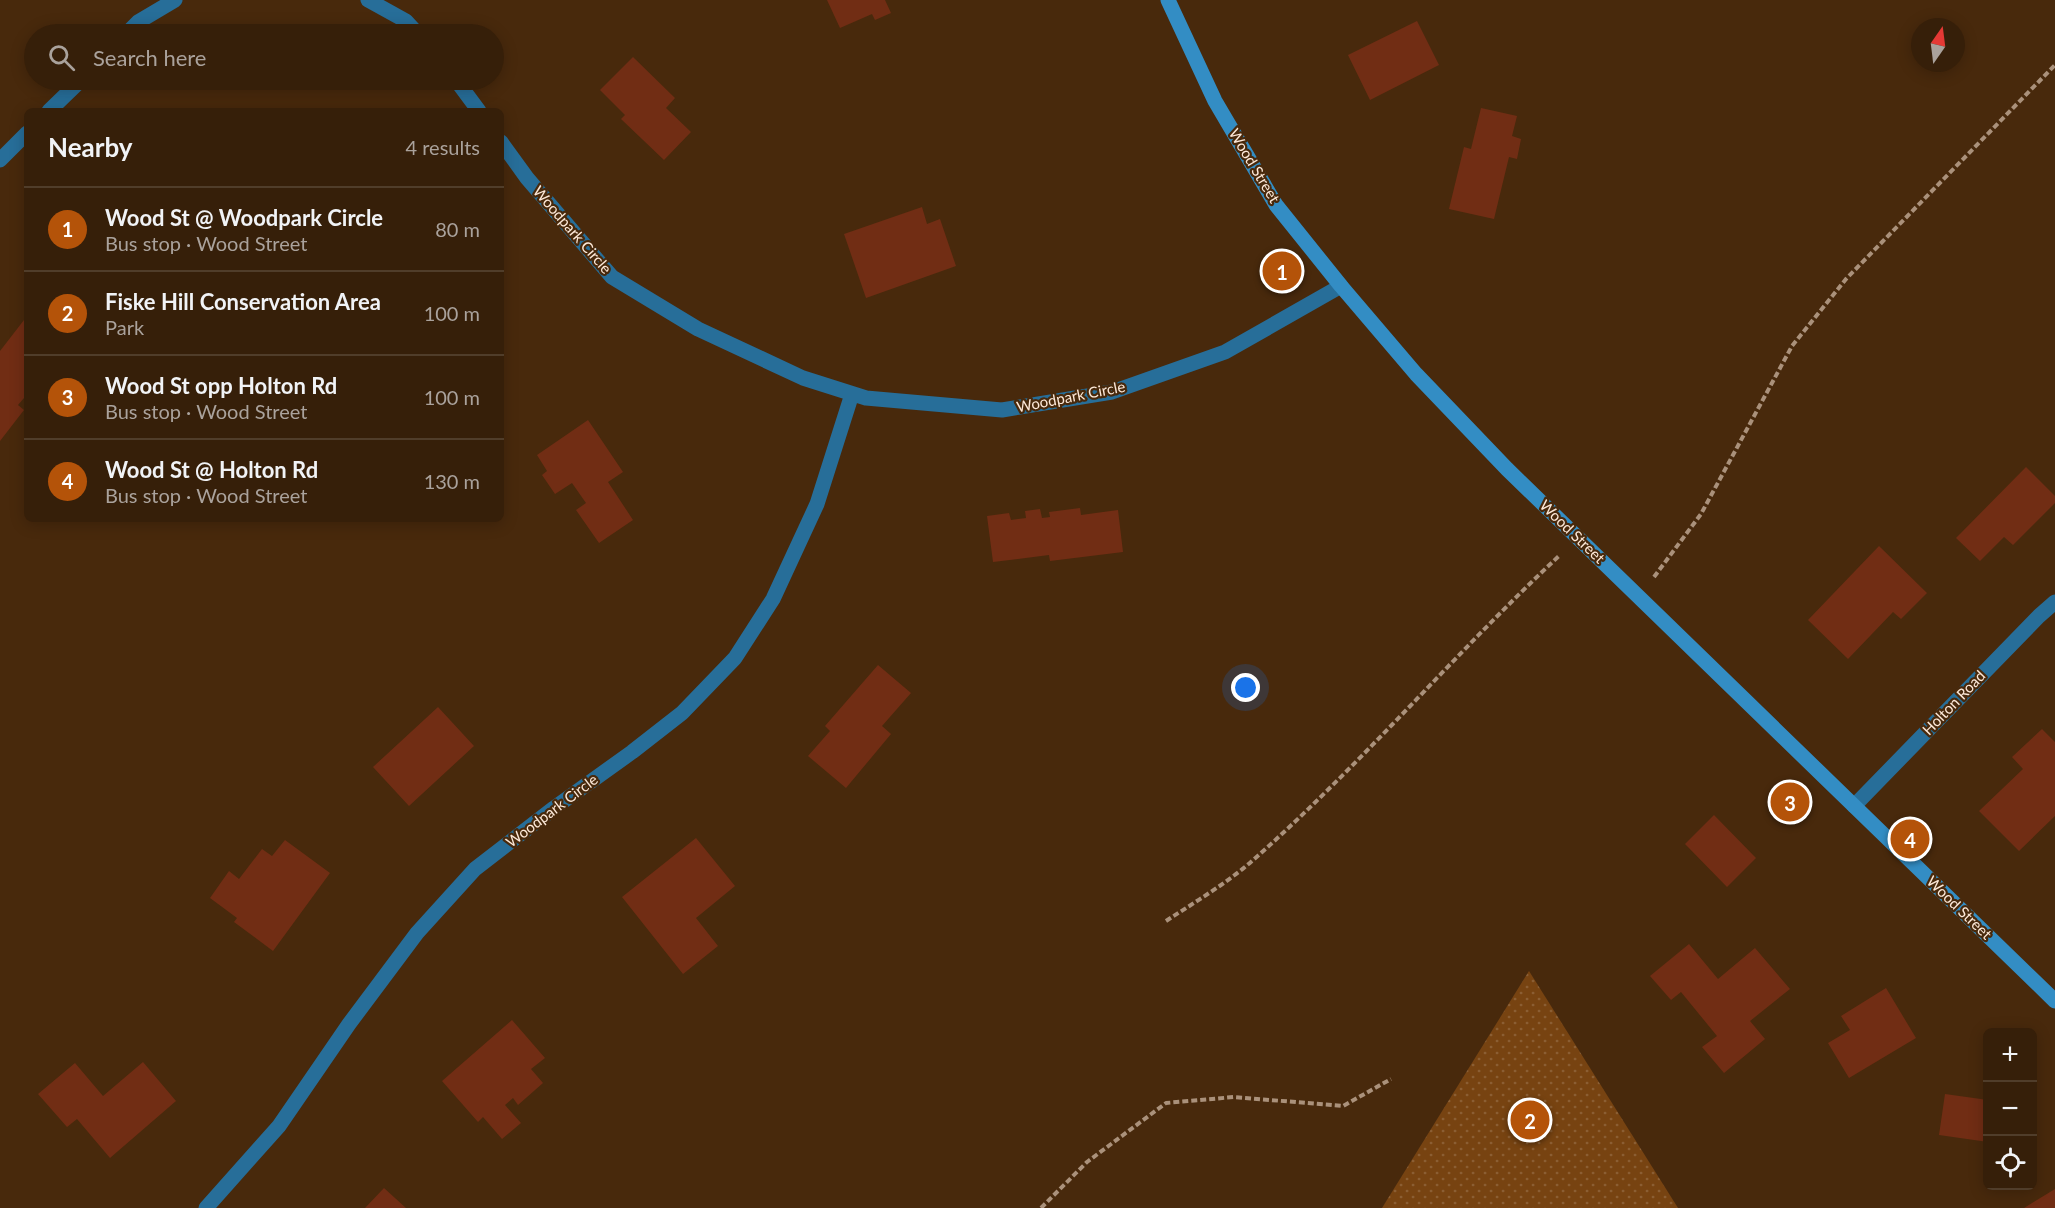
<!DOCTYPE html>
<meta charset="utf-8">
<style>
body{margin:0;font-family:Lato,sans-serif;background:#412c17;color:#f1f3f6}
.controls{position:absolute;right:18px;bottom:18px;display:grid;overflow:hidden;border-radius:9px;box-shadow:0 3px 15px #0003}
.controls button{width:54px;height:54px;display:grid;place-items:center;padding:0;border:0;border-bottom:2px solid #503d2a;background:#361f09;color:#f1f3f6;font:30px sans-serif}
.compass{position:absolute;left:1911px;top:18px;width:54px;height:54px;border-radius:50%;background:#361f09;box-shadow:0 3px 15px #0003;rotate:14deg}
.you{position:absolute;left:1246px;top:688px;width:21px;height:21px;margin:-15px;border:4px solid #fff;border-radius:50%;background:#1a73e8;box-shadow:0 0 0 9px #1a73e833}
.badge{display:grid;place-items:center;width:39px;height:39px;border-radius:50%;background:#b45309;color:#fff;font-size:20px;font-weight:700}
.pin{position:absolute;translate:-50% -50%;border:3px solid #fff;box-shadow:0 2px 6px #0006}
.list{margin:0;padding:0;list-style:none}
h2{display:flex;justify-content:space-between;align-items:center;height:78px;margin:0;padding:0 24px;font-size:26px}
h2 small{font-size:20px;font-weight:400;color:#aaa29c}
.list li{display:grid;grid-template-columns:39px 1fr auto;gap:18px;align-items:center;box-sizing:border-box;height:84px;padding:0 24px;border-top:2px solid #503d2a}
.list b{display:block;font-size:22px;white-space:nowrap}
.list p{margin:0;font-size:20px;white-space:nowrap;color:#aaa29c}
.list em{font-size:20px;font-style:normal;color:#aaa29c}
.icon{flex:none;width:33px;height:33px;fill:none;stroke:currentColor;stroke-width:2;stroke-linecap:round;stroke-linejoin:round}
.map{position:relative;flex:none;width:2055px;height:1208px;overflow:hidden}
.search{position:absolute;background:#361f09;box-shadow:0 3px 15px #0003;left:24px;top:24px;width:480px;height:66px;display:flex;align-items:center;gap:15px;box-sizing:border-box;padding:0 21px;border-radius:33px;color:#aaa29c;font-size:22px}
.panel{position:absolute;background:#361f09;box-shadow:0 3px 15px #0003;left:24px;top:108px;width:480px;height:414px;border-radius:9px}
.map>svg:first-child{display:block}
.grass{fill:url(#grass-dots)}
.building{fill:#712d14}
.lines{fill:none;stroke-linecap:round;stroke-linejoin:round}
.path{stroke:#aa917b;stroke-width:4;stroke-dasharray:6 3;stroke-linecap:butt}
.street{stroke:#276e99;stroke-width:15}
.secondary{stroke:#338dc4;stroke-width:15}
.labels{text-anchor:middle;stroke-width:4.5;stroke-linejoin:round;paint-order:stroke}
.street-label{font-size:15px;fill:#fde9d9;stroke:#48290c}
</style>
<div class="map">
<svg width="2055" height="1208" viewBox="0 0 2055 1208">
<defs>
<pattern id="grass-dots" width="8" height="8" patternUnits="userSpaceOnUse" patternTransform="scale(1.5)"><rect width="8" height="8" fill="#774311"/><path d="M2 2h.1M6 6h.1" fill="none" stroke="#8b5e33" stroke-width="1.8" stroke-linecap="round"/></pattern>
</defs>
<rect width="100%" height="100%" fill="#48290c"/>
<path class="grass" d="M1529 971 1678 1208H1382Z"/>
<path class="building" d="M827 0H885L891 13 875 20 872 14 840 28Z
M1417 21 1439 65 1370 100 1348 55Z
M633 57 675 98 666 108 691 132 664 160 621 119 625 115 600 90Z
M1481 108 1517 116 1512 136 1521 139 1517 159 1509 157 1494 219 1449 209 1464 147 1471 149Z
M922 207 927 224 940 219 956 266 866 298 844 234Z
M24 320 27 322V400L24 398 18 405 24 410 0 441V351Z
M588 420 623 472 608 482 633 520 599 543 576 510 586 503 572 483 555 494 542 475 547 471 537 455Z
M2026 467 2055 496V503L2013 545 2004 537 1980 561 1956 538Z
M1080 508 1081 515 1118 510 1123 552 1050 561 1049 555 993 562 987 516 1009 513 1011 520 1026 518 1025 511 1040 509 1042 518 1050 517 1049 512Z
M1879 546 1927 593 1901 619 1893 612 1848 659 1808 620Z
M878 665 911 693 882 726 891 734 846 788 808 756 830 731 825 726Z
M438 707 474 746 409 806 373 767Z
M2042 729 2055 742V816L2019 851 1979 811 2023 769 2012 757Z
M1714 815 1756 858 1727 887 1685 844Z
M696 838 735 886 696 918 718 946 683 974 622 897Z
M285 840 330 873 273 951 234 922 237 918 210 898 229 871 239 879 262 849 272 856Z
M1689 944 1718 979 1755 948 1790 989 1750 1021 1765 1039 1724 1073 1702 1047 1717 1036 1681 992 1671 1000 1650 976Z
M1886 988 1916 1038 1849 1078 1828 1043 1850 1030 1841 1016Z
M512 1020 545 1058 531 1069 543 1083 518 1105 513 1098 505 1105 521 1123 502 1139 483 1117 478 1122 442 1081Z
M143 1062 176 1101 110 1158 77 1119 67 1127 38 1094 75 1063 103 1096Z
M1945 1094 1988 1100V1142L1939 1135Z
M384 1188 406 1208H365Z
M2055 1189V1208H2024Z"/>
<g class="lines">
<path class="path" d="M1654 577 1701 514 1792 346 1846 279 2055 65
M1166 921C1195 902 1227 883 1252 861 1361 765 1454 654 1560 555
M1041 1208 1087 1162 1166 1103 1234 1097 1343 1106 1391 1079"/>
<path class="street" d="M368 0 406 21 418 34
M126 34 138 22 175 0
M456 80 479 111
M49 111 81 80
M501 142 527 178 612 277 698 329 803 378 866 398 1002 410 1112 392 1225 352 1341 286
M0 160 27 133
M1854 806 2039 616 2055 602
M206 1208 279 1126 349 1024 417 933 475 869 554 808 632 752 682 713 735 658 773 599 817 504 852 394"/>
<path class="secondary" d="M1168 0 1215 101 1276 205 1341 286 1416 374 1507 469 2055 1001"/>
</g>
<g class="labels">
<g class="street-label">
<text transform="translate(1254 166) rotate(59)" y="5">Wood Street</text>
<text transform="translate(572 230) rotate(49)" y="5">Woodpark Circle</text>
<text transform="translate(1071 397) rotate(-11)" y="5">Woodpark Circle</text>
<text transform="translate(1572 532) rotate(44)" y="5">Wood Street</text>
<text transform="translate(1954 703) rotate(-46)" y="5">Holton Road</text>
<text transform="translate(552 811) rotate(-37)" y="5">Woodpark Circle</text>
<text transform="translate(1959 908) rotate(44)" y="5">Wood Street</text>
</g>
</g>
</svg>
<div class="controls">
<button>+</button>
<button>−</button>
<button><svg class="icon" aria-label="locate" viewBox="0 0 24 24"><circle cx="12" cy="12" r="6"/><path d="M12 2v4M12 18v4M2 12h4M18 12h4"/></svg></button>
</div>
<svg class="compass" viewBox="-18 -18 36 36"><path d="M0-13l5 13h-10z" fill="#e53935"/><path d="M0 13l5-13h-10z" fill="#aaa29c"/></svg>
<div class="you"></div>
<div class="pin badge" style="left:1282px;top:271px">1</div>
<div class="pin badge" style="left:1530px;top:1120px">2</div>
<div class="pin badge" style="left:1790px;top:802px">3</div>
<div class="pin badge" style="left:1910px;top:839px">4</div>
<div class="search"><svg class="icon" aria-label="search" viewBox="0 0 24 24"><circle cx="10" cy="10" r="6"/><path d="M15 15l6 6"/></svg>Search here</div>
<section class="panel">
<h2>Nearby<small>4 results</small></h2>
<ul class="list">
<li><span class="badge">1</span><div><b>Wood St @ Woodpark Circle</b><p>Bus stop · Wood Street</p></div><em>80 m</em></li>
<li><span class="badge">2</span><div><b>Fiske Hill Conservation Area</b><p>Park</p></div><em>100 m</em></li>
<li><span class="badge">3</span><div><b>Wood St opp Holton Rd</b><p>Bus stop · Wood Street</p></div><em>100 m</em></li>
<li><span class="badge">4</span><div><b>Wood St @ Holton Rd</b><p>Bus stop · Wood Street</p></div><em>130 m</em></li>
</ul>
</section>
</div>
